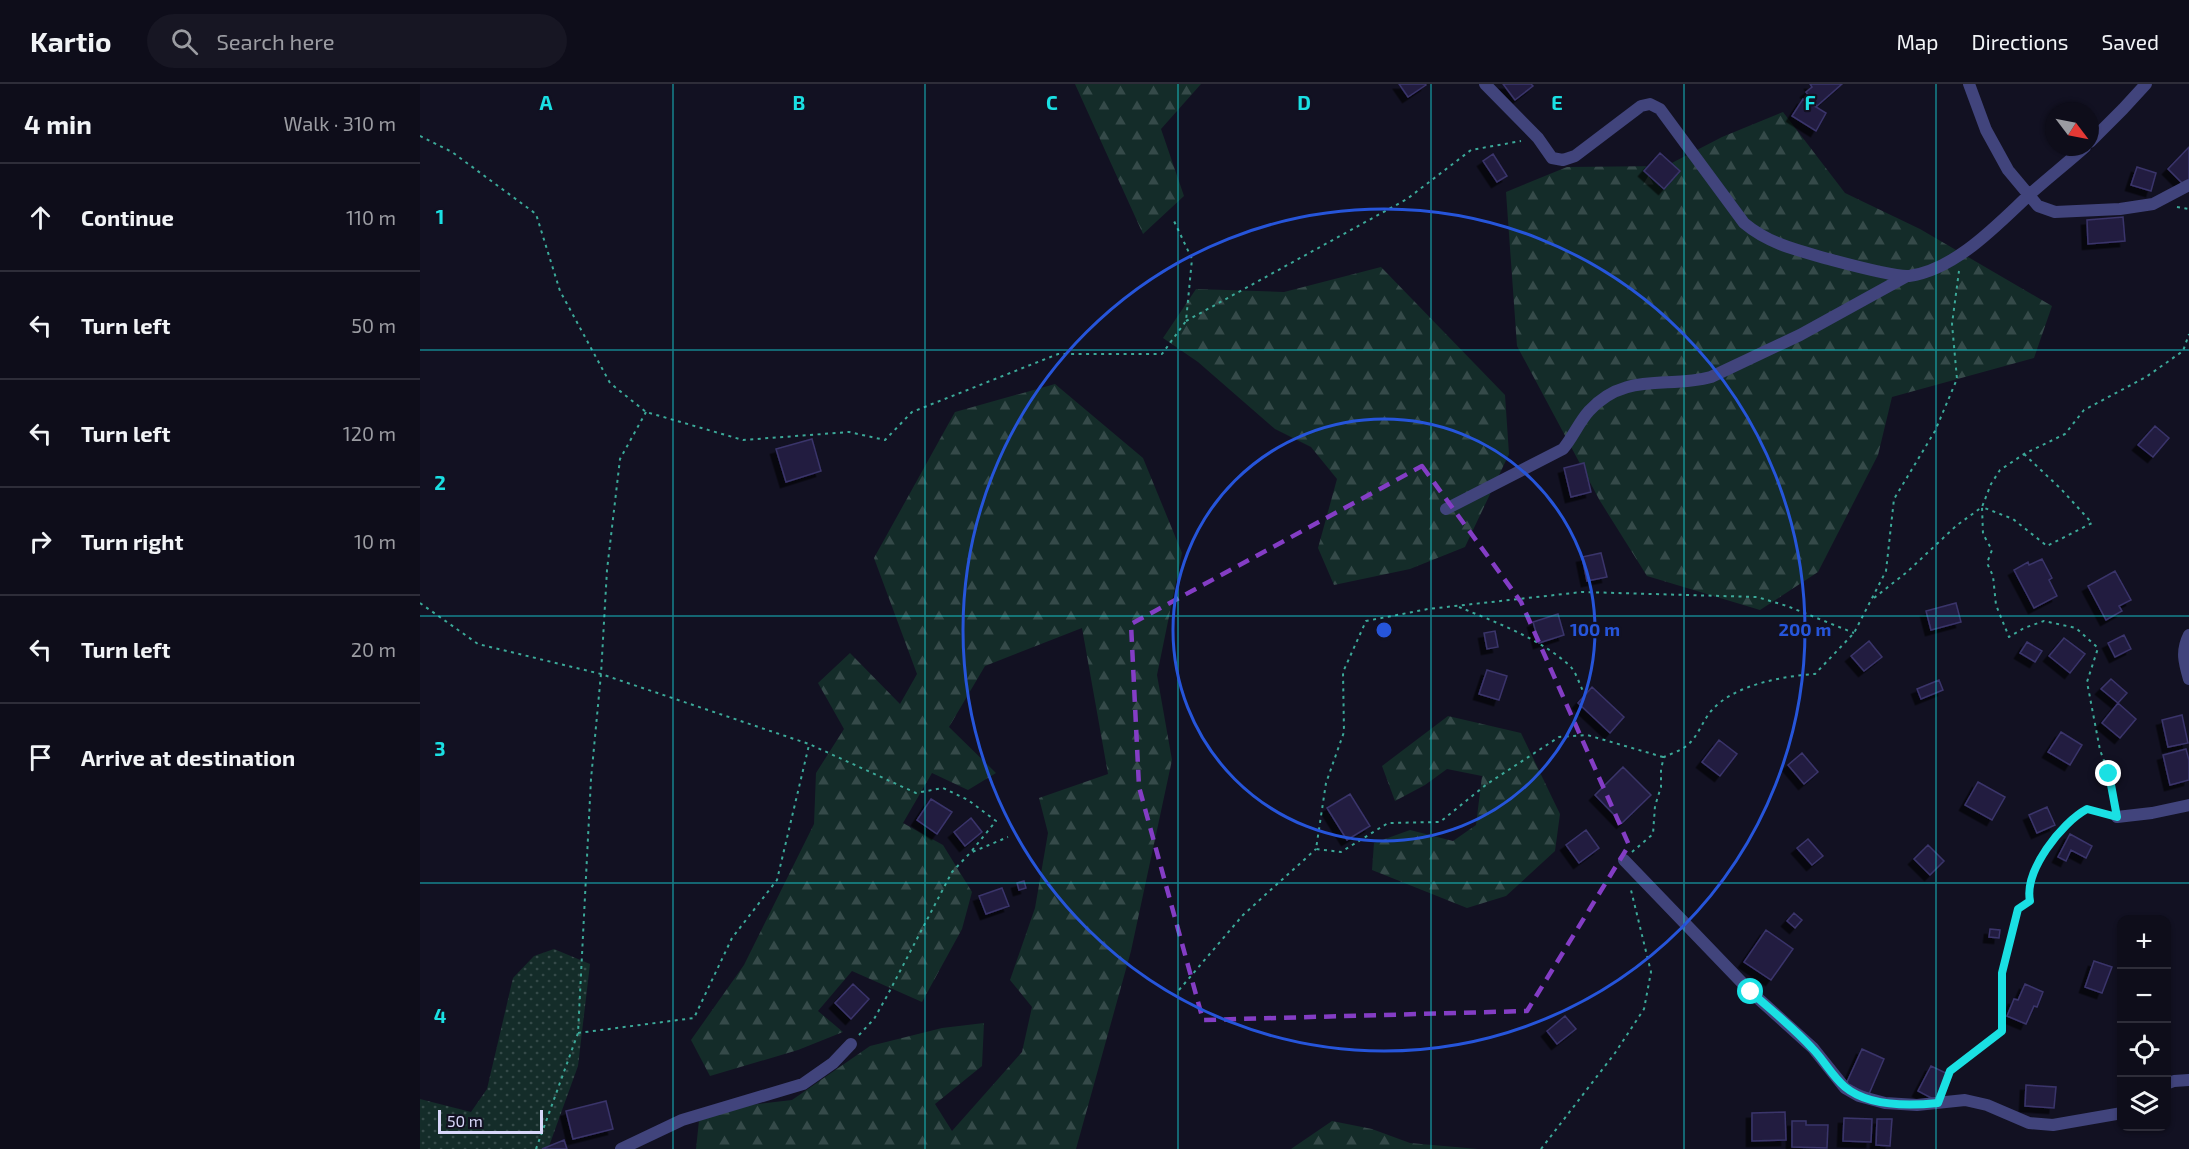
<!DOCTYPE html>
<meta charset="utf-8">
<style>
body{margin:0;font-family:"Exo 2",sans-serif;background:#171623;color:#f1f3f6}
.controls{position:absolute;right:18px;bottom:18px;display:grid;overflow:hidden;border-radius:12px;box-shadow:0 2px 4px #0004}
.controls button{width:54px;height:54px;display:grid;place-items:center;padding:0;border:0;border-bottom:2px solid #2e2d39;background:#0e0d1a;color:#f1f3f6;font:30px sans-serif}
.compass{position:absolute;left:1625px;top:18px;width:54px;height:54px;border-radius:50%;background:#0e0d1a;box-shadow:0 2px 4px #0004;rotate:122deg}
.scale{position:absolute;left:18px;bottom:15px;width:105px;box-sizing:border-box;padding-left:6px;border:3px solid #d8d7fa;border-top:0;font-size:16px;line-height:21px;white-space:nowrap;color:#d8d7fa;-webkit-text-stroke:4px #121122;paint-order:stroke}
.stop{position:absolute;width:18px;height:18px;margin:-14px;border:4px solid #1ae0e3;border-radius:50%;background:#fff}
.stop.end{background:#1ae0e3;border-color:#fff;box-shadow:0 2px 6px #0008}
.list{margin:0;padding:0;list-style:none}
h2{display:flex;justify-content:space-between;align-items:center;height:78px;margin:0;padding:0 24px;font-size:26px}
h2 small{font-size:20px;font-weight:400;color:#9b9ca2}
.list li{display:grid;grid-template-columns:39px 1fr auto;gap:18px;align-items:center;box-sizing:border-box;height:108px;padding:0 24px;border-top:2px solid #2e2d39}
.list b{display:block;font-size:22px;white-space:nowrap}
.list em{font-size:20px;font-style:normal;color:#9b9ca2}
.icon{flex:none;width:33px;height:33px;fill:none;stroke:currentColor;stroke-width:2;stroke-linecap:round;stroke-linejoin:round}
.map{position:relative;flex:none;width:1769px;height:1065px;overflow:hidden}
header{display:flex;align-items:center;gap:36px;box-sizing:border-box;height:84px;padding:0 30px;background:#0e0d1a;border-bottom:2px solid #2e2d39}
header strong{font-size:28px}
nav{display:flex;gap:33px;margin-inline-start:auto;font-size:21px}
.search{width:420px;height:54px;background:#171623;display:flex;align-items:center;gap:15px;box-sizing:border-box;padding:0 21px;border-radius:33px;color:#9b9ca2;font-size:22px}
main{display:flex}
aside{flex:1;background:#0e0d1a}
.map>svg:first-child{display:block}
.grass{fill:url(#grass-dots)}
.forest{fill:url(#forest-firs)}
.building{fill:#231f41;stroke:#3a346b;stroke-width:1.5;filter:url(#shadow)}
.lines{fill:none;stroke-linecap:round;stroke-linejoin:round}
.path{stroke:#3ca999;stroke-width:2;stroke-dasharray:3 4.5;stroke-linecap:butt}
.minor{stroke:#41447c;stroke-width:12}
.route{stroke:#1ae0e3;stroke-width:8}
.marked{fill:none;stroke:#843dc5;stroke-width:4.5;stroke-dasharray:12 8;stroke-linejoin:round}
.grid{fill:none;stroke:#1ae0e3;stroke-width:1.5;stroke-opacity:0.55}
.ring{fill:none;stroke:#2655da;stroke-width:3}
.grid-label{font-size:20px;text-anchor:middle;font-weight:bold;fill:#1ae0e3;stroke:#121122;stroke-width:4.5;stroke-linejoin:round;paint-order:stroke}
.centre{fill:#2655da;stroke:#121122;stroke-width:3}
.ring-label{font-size:18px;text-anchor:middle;font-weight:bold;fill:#2655da;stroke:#121122;stroke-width:4.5;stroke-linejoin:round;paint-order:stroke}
</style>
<header>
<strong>Kartio</strong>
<div class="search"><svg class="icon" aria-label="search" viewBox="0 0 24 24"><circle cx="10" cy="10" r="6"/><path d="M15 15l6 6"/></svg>Search here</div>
<nav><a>Map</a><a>Directions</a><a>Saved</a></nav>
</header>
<main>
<aside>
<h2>4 min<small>Walk · 310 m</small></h2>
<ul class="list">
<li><svg class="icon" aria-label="ahead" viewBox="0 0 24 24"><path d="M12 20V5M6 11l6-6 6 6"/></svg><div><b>Continue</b></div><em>110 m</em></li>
<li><svg class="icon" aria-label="left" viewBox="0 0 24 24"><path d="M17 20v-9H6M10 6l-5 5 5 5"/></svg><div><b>Turn left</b></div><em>50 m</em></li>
<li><svg class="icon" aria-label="left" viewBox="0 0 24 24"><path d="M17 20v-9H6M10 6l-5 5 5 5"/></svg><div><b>Turn left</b></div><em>120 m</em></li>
<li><svg class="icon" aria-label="right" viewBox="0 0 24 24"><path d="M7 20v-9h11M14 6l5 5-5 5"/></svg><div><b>Turn right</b></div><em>10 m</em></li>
<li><svg class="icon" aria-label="left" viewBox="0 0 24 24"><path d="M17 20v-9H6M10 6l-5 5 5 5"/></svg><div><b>Turn left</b></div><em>20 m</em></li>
<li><svg class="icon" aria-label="arrive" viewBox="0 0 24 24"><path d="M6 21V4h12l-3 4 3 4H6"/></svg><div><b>Arrive at destination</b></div></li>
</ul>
</aside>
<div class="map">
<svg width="1769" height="1065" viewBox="0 0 1769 1065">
<defs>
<pattern id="grass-dots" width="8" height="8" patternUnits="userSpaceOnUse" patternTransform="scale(1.5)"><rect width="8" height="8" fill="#142c29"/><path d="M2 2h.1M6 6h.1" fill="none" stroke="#354a49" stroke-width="1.8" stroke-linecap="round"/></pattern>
<pattern id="forest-firs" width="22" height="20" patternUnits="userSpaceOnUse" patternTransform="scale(1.5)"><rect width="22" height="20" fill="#142c29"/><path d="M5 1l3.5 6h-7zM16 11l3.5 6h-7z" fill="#354a49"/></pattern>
<filter id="shadow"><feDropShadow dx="-5.5" dy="5.5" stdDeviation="0" flood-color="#0009"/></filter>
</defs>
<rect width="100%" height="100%" fill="#121122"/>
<path class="grass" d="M134 865 170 880 158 982 128 1065H0V1015L51 1028 67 1005 93 894 114 872Z"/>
<path class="forest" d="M655 0H781L741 45 764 112 723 150Z
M1363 28 1425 109 1500 145 1632 222 1614 274 1472 313 1458 371 1398 488 1340 526 1227 492 1180 417 1097 262 1086 108 1147 83 1246 82 1302 53Z
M961 183 1085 311 1089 370 1045 463 990 485 914 501 898 464 917 395 891 363 855 345 778 278 743 254 776 205 864 208Z
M635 300 723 374 762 469 737 591 752 676 711 867 656 1065H276L280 1027 372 1016 450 962 522 944 564 939 562 982 515 1020 532 1047 602 968 612 923 590 896 615 824 628 749 619 714 688 690 662 544 565 582 529 643 576 689 548 706 512 689 483 739 523 761 552 808 542 845 502 918 432 887 398 927 423 948 378 966 290 992 271 956 324 881 394 740 396 689 424 645 398 599 430 569 480 620 497 590 454 474 535 328Z
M1028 632 1101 649 1140 730 1135 767 1086 812 1047 824 952 786 954 759 990 746 1033 757 1056 741 1062 692 1027 685 1005 701 975 717 962 682Z
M912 1037 952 1045 990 1059 1058 1065H871Z"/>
<path class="building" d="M979 0H1005L1006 1 988 13Z
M1083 0H1111L1113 2 1095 16Z
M1390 0H1422L1397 22 1386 8 1392 3Z
M1383 15 1406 29 1396 47 1372 32Z
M1769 63V99L1765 102 1748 85Z
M1240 69 1260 87 1244 105 1224 87Z
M1073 70 1087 92 1077 98 1063 77Z
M1717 83 1736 89 1731 107 1711 101Z
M1703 133 1705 157 1668 160 1667 136Z
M1735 342 1749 354 1733 373 1718 361Z
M392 355 401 387 366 398 356 365Z
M1164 379 1171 408 1151 413 1144 384Z
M1181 469 1187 493 1167 497 1162 473Z
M1622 475 1632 494 1629 496 1637 512 1614 524 1594 486 1608 478 1609 481Z
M1695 487 1711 516 1699 522 1702 527 1686 536 1668 502Z
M1536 519 1541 538 1511 546 1506 527Z
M1138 530 1144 551 1119 559 1113 538Z
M1075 547 1078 563 1067 565 1064 549Z
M1704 551 1711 565 1695 573 1688 559Z
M1644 554 1665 570 1650 589 1629 572Z
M1449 557 1462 573 1444 587 1431 572Z
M1607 558 1622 567 1615 578 1600 569Z
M1067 586 1087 592 1079 616 1059 610Z
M1691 595 1707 609 1698 619 1681 605Z
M1519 596 1523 606 1501 615 1497 605Z
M1172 603 1204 633 1190 649 1158 619Z
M1698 619 1716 635 1700 654 1682 639Z
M1762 631 1768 659 1748 663 1742 636Z
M1641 648 1662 661 1650 681 1628 668Z
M1299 656 1317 670 1300 692 1282 678Z
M1766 665 1769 676V696L1750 701 1743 671Z
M1382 669 1398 688 1384 700 1368 681Z
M1203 683 1231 711 1202 739 1175 711Z
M1558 698 1585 713 1572 736 1545 721Z
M930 710 950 742 927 756 907 724Z
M511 715 532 728 517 750 497 736Z
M1627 723 1635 741 1617 749 1609 731Z
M551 734 562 748 545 762 534 748Z
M1166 746 1179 764 1159 779 1146 761Z
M1650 750 1672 762 1666 774 1651 766 1646 777 1638 773Z
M1388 755 1403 772 1392 781 1377 764Z
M1508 761 1524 777 1510 791 1494 775Z
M604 797 606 804 599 806 597 799Z
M582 804 589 822 566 830 559 812Z
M1374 829 1382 836 1375 844 1367 837Z
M1570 845 1580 846 1579 854 1569 853Z
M1346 846 1373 865 1351 896 1324 878Z
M1674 877 1692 883 1682 909 1665 903Z
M433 900 449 915 431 935 415 919Z
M1605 900 1623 908 1617 923 1614 922 1606 940 1587 932 1594 915 1598 916Z
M1145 932 1156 945 1137 960 1127 947Z
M1442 965 1464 975 1449 1010 1426 1000Z
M1511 982 1528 990 1515 1016 1498 1007Z
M1606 1001 1636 1003 1634 1024 1605 1022Z
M186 1017 193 1045 153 1055 146 1027Z
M1365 1028 1366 1056 1332 1057V1029Z
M1424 1034 1452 1035 1451 1058 1423 1057Z
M1457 1035H1472L1470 1062 1456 1061Z
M1372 1037H1386V1041H1408L1407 1064 1372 1063Z
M144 1056 147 1065H122Z"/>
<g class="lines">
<path class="path" d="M0 52 32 68 116 130 140 207 190 299 226 328 323 356 429 348 465 356 492 328 638 270H742L766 237 772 175 754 137
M1757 123 1769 125
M766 237 987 115 1051 66 1101 57
M1604 370 1641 405 1672 439 1627 462 1593 435 1562 423 1563 450 1572 466 1567 479 1573 492 1576 521 1589 553 1604 544 1624 537 1656 544 1678 564 1667 598 1680 666 1689 690 1695 721
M1454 514 1487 488 1536 442 1562 423 1571 400 1580 386 1604 370 1645 350 1664 326 1726 293 1763 267 1769 250
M0 519 58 560 181 590 389 660 496 709 523 704 548 716 576 737 550 769
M1039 523C1075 538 1121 555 1150 582 1156 588 1159 599 1163 607
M1243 673 1167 651 1139 653 1067 700 1020 738 968 739 921 768 896 765 906 699 924 648 923 588 946 537 1008 525 1162 508 1337 513 1367 522 1434 549
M1212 768 1233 750 1235 722 1241 703V685L1244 673C1251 670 1259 667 1265 663 1278 654 1282 637 1292 626 1314 601 1363 592 1395 590L1434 549 1466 487 1474 415 1515 347 1537 295 1532 240 1539 187
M759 906 823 831 896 765
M158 949 274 934 312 854 357 796 389 661
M439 951 454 935 467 912 532 788 550 769 588 753
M1524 1006 1530 987 1582 947V889L1598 825 1610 817C1604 787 1641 740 1667 725L1686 730
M116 1065 158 949 171 695 181 590 187 486 200 375 226 328
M1121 1065 1195 969 1224 925 1231 888 1210 802"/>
<path class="minor" d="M1065 0 1118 54 1132 74 1143 76 1155 72 1221 22 1230 20 1240 25 1324 139C1350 161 1381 167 1412 176 1427 180 1476 193 1489 192 1535 186 1577 141 1609 111 1627 95 1647 79 1665 63
M1549 0 1566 46 1588 86 1618 122 1635 128 1700 125 1733 120 1769 101
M1670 58 1703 25 1726 0
M1026 425 1143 365C1153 353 1159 338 1169 327 1205 287 1248 305 1291 293L1380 251 1487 192
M1769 551C1761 567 1764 578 1769 595
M1697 733 1732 729 1769 721
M1204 776 1331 908 1393 964 1425 1004 1439 1012 1465 1019 1497 1021 1545 1016 1567 1021 1609 1039 1633 1041 1702 1029
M1746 1000 1754 997 1769 996
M201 1065 262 1036 383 1000 413 979 431 960"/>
</g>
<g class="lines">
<path class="route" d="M1331 908C1351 926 1374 944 1392 964 1404 976 1412 992 1425 1003 1449 1023 1489 1022 1518 1019L1530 987 1582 947V889L1598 825 1610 817C1604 787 1641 739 1667 725L1697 733 1689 690"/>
</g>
<path class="marked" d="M1002 382 1101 518 1209 761 1107 927 783 936 719 703 711 540Z"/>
<path class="grid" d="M253 0V1065M505 0V1065M758 0V1065M1011 0V1065M1264 0V1065M1516 0V1065M0 266H1769M0 532H1769M0 799H1769"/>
<g class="ring">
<circle cx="964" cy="546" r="211"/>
<circle cx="964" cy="546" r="421"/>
</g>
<g class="grid-label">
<text x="126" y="26">A</text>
<text x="379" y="26">B</text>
<text x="632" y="26">C</text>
<text x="884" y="26">D</text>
<text x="1137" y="26">E</text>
<text x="1390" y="26">F</text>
<text x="20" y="140">1</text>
<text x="20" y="406">2</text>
<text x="20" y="672">3</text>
<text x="20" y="939">4</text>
</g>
<circle cx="964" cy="546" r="9" class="centre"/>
<g class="ring-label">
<text x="1175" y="552">100 m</text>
<text x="1385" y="552">200 m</text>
</g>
</svg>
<div class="controls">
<button>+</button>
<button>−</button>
<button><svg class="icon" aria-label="locate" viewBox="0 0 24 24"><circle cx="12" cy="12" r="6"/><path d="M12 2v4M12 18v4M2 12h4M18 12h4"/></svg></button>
<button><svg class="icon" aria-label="layers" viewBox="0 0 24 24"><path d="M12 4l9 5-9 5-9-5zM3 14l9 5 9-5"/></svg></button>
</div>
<svg class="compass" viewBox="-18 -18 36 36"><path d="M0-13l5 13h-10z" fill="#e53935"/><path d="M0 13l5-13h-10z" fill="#9b9ca2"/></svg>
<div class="scale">50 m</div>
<div class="stop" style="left:1331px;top:908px"></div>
<div class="stop end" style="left:1689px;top:690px"></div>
</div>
</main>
